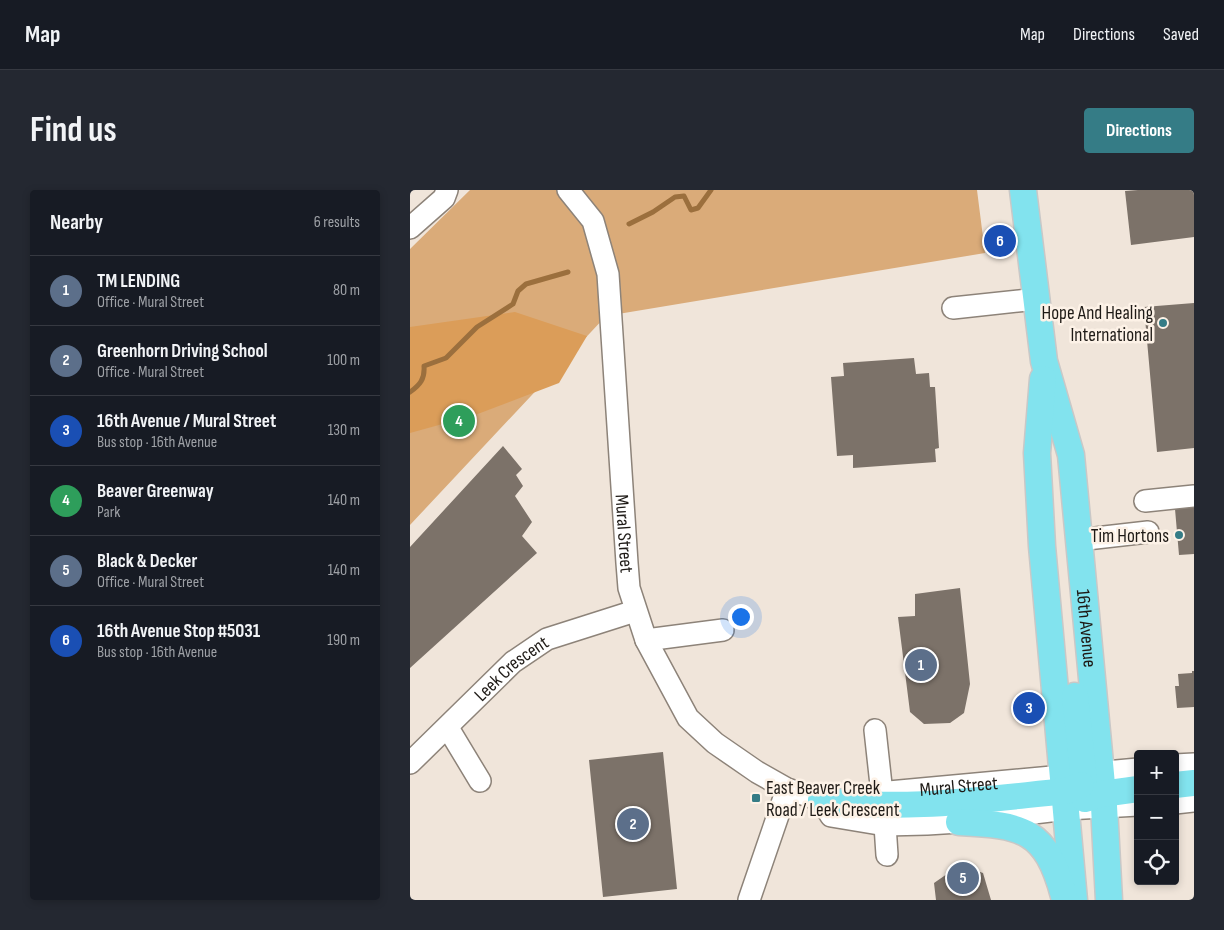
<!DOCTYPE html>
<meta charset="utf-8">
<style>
body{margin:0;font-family:"Sofia Sans Condensed",sans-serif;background:#242831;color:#f1f3f6}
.controls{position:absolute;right:15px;bottom:15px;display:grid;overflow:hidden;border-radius:5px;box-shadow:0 2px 8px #0003}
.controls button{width:45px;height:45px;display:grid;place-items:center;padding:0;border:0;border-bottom:1px solid #363941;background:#171b24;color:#f1f3f6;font:25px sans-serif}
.you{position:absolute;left:330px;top:426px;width:18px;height:18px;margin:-12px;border:4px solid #fff;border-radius:50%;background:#1a73e8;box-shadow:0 0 0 8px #1a73e833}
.badge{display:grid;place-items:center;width:32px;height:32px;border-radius:50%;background:#357c86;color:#fff;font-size:16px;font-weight:700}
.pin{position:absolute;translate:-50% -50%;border:2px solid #fff;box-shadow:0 1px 5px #0006}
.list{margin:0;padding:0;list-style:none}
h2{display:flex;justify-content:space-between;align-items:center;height:65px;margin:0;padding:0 20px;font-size:21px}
h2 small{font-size:16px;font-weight:400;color:#9ea1a6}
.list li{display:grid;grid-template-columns:32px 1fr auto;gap:15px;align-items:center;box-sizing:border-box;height:70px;padding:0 20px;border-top:1px solid #363941}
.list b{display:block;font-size:19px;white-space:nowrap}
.list p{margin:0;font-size:16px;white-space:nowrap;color:#9ea1a6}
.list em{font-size:16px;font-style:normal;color:#9ea1a6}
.icon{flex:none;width:28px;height:28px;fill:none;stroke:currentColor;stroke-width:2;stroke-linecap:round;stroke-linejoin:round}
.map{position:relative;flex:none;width:784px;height:710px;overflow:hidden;border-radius:5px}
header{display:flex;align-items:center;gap:30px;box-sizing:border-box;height:70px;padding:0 25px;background:#171b24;border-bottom:1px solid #363941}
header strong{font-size:24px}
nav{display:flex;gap:28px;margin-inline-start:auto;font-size:18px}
.intro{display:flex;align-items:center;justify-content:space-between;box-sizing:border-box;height:120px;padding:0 30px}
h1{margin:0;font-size:35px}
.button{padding:12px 22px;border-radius:5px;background:#357c86;color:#fff;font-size:18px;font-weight:700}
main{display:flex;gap:30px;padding:0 30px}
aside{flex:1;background:#171b24;border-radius:5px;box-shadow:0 2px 8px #0003}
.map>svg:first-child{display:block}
.green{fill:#daab79}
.forest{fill:#db9d59}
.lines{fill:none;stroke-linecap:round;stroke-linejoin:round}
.stream{stroke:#9b6f3d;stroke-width:5}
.building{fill:#7c7269}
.minor-casing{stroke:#8d8379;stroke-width:24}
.major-casing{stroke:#c9c8c7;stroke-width:29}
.minor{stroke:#fff;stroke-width:21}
.major{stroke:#82e3ee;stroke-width:26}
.poi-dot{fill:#357c86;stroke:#fdf2e7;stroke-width:2}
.labels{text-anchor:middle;stroke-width:5;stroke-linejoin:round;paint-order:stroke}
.poi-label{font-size:19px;fill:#1e1a16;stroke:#fdf2e7;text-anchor:end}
.street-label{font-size:19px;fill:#1e1a16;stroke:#fdf2e7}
</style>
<header>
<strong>Map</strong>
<nav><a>Map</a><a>Directions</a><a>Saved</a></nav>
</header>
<div class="intro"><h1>Find us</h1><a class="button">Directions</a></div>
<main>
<aside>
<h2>Nearby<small>6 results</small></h2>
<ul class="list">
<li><span class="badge" style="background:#5c6f8a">1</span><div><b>TM LENDING</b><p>Office · Mural Street</p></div><em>80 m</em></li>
<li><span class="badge" style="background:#5c6f8a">2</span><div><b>Greenhorn Driving School</b><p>Office · Mural Street</p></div><em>100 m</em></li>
<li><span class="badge" style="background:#1a4fb4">3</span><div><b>16th Avenue / Mural Street</b><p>Bus stop · 16th Avenue</p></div><em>130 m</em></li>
<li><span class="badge" style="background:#2e9e5b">4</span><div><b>Beaver Greenway</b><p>Park</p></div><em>140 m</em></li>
<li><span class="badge" style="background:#5c6f8a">5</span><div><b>Black &amp; Decker</b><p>Office · Mural Street</p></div><em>140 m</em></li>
<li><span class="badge" style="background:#1a4fb4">6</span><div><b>16th Avenue Stop #5031</b><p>Bus stop · 16th Avenue</p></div><em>190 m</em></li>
</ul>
</aside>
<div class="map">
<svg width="784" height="710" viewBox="0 0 784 710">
<rect width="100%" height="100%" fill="#f0e5da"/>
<path class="green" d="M60 0H567L575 63 196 126 0 335V59Z"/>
<path class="forest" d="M105 122 177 146 149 193 65 225 0 243V137Z"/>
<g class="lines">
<path class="stream" d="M219 34 243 22 265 7 274 6 281 20 288 18 301 0
M0 202C10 195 15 189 14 176L36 168 67 137 103 114 108 101 116 94 158 82"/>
</g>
<path class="building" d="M728 0H784V47L721 55 715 1Z
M784 113V258L747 262 734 117Z
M504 168 506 184 519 183 520 197H525L529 258 525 259 526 272 443 278V265L427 266 421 187 434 186 433 173Z
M93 256 112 279 106 285 113 296 105 306 122 332 112 346 127 363 0 478V357Z
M784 317V364L769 365 765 319Z
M550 398 560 494 554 523 540 533 514 534 500 522 488 427 505 426V404Z
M782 481H784V517L767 518 765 496H769L768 484 782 483Z
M253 562 267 699 193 707 179 570Z
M550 675 573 683 581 710H526L524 693Z"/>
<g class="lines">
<defs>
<g id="minor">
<path id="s1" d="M158 0 183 31 198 84 217 373 219 398 236 450 278 528 305 553 347 582 377 599 411 610 421 626 475 635 517 634 549 632 657 619 728 615"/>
<path d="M0 38 34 8 37 0"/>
<path d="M543 118 627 109"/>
<path d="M735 311 784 306"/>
<path d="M668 350 738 342"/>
<path d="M236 450 313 440"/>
<path d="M38 538 70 591"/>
<path d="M465 540 472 604"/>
<path id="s2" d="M0 573 103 472 137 449 225 421"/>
<path d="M765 575 784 574"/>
<path id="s3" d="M468 603 728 579"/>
<path d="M765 613 784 611"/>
<path d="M475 635 477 665"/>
<path d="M339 710 377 599"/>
</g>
<g id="major">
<path id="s4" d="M613 0 634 171 661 265 694 616 699 710"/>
<path d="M633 189 627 263 632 356 664 710"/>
<path d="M665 506 674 589"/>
<path d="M765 595 784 593"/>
<path d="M675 609 692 604 728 599"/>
<path d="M411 610C491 622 575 609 656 601L671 595"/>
<path d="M549 632C613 635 636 639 654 706"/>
</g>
</defs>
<use href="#minor" class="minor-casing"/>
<use href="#major" class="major-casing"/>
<use href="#minor" class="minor"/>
<use href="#major" class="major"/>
</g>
<g class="poi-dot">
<circle cx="753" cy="133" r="5"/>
<circle cx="769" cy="345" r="5"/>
<rect x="341" y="603" width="10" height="10" rx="2.5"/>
</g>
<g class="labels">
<g class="poi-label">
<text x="743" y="129">Hope And Healing<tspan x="743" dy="22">International</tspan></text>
<text x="759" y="352">Tim Hortons</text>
<text x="356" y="604" text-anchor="start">East Beaver Creek<tspan x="356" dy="22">Road / Leek Crescent</tspan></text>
</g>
<g class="street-label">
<text dy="7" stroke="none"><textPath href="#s1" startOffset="355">Mural Street</textPath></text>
<text dy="7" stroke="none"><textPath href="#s4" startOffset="444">16th Avenue</textPath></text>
<text dy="7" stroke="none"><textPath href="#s2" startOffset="139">Leek Crescent</textPath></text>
<text dy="7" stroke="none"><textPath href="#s3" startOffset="81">Mural Street</textPath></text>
</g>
</g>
</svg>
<div class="controls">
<button>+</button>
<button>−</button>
<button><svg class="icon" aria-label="locate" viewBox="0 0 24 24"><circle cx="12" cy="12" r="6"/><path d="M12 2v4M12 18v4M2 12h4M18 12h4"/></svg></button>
</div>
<div class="you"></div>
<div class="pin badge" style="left:511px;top:475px;background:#5c6f8a">1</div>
<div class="pin badge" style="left:223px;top:634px;background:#5c6f8a">2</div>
<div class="pin badge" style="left:619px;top:518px;background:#1a4fb4">3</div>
<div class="pin badge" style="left:49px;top:231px;background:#2e9e5b">4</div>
<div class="pin badge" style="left:553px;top:688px;background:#5c6f8a">5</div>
<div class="pin badge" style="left:590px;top:51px;background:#1a4fb4">6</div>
</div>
</main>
